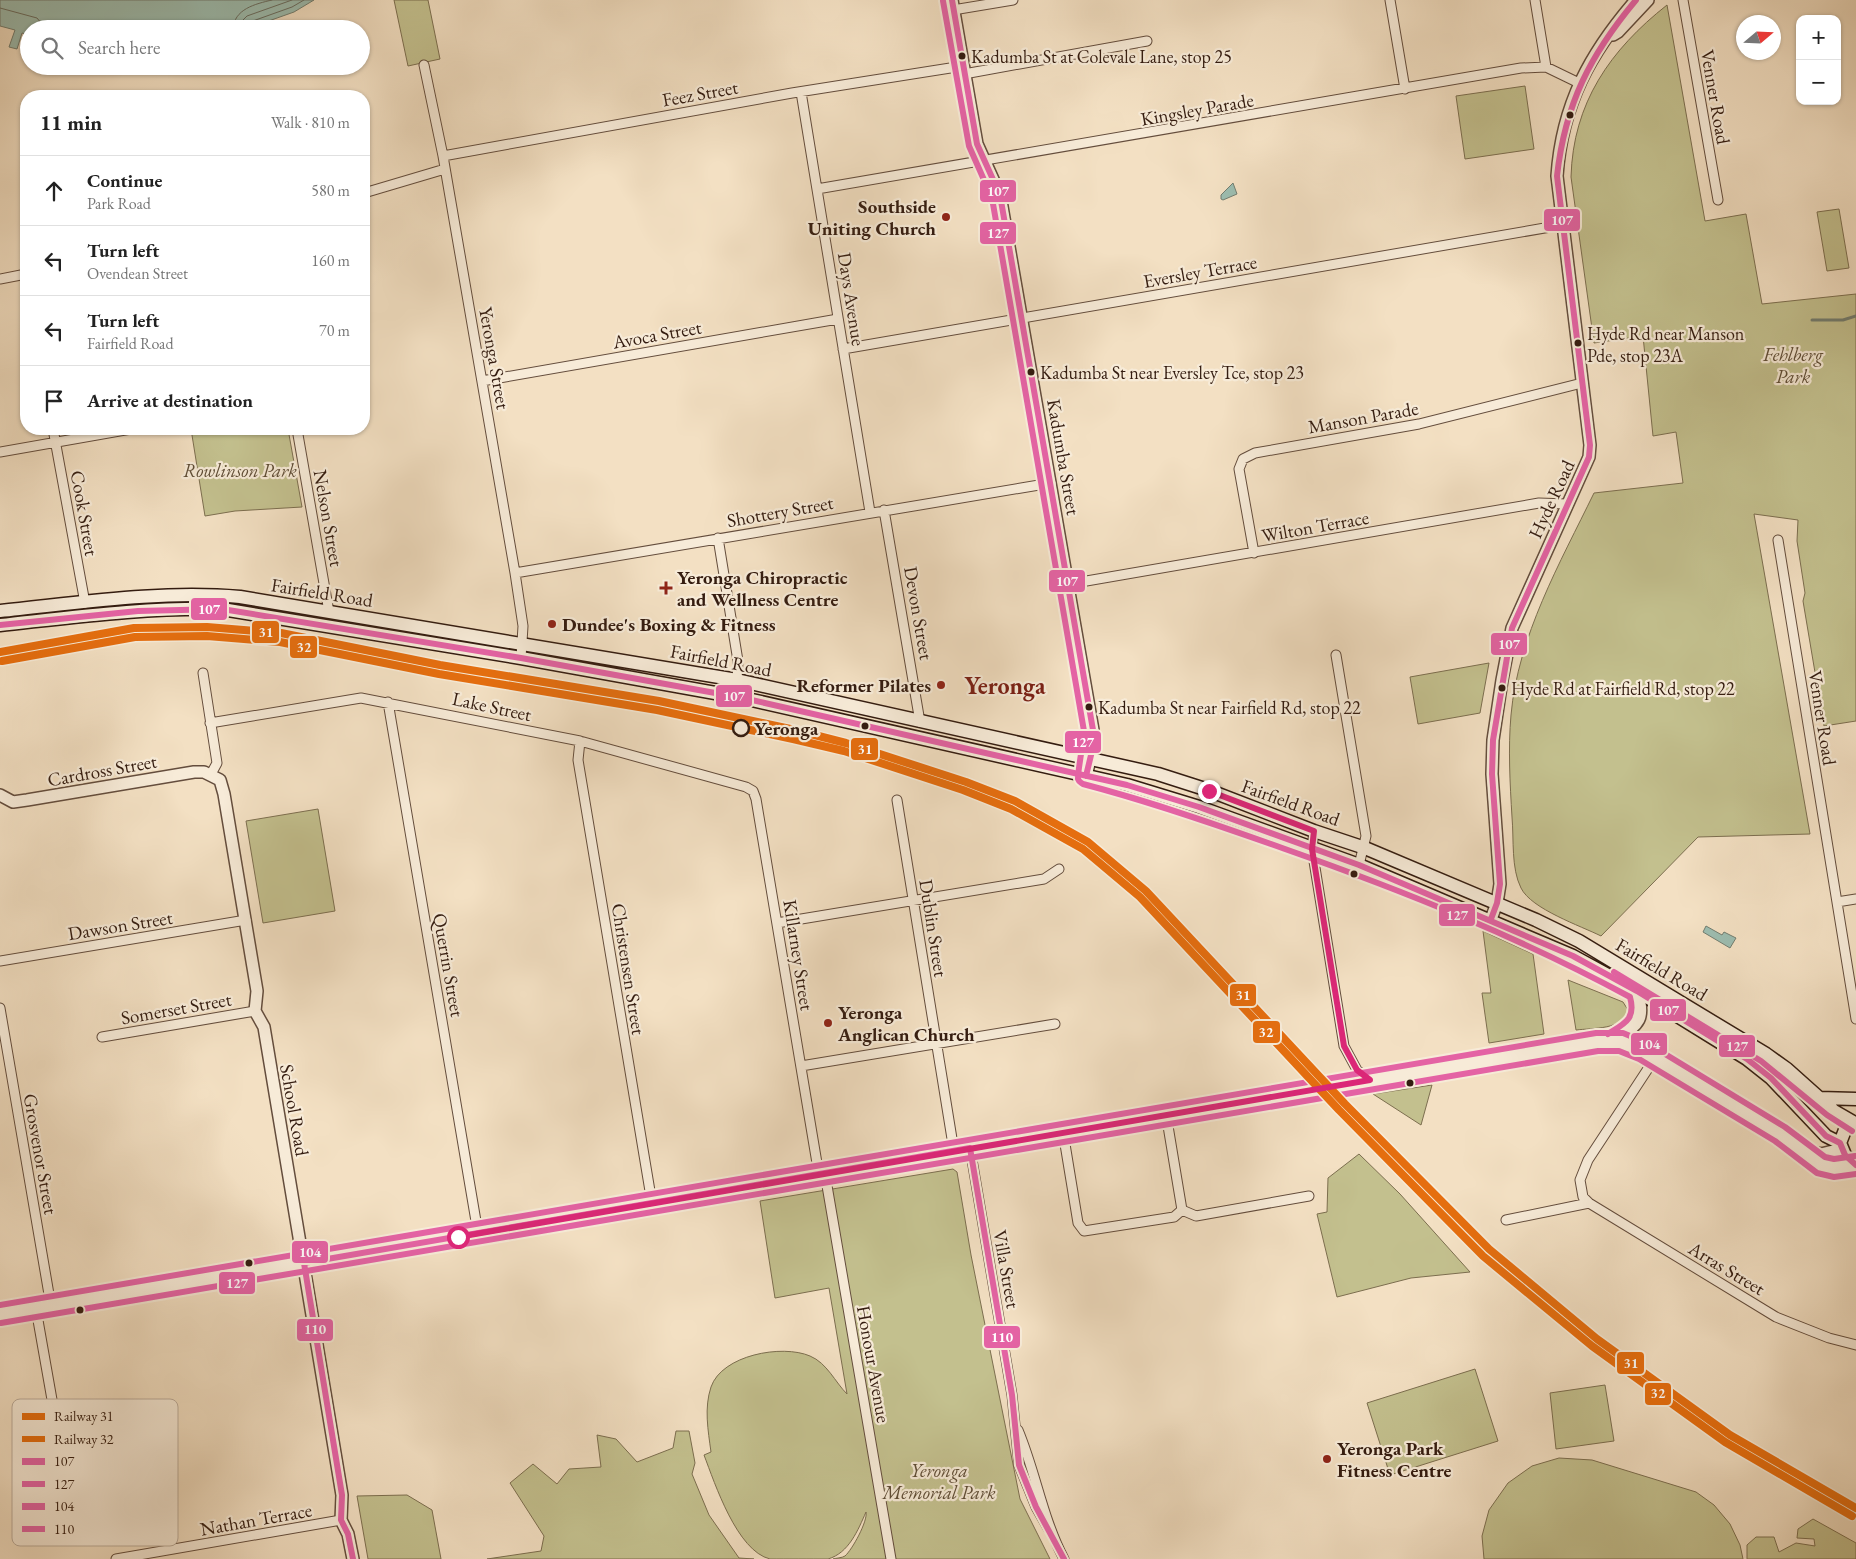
<!DOCTYPE html>
<meta charset="utf-8">
<style>
body{margin:0;font-family:"EB Garamond",serif;background:#f2f2f2;color:#222}
.controls{position:absolute;right:15px;top:15px;display:grid;overflow:hidden;border-radius:10px;box-shadow:0 1px 4px #0004}
.controls button{width:45px;height:45px;display:grid;place-items:center;padding:0;border:0;border-bottom:1px solid #e0e0e0;background:#fff;color:#222;font:25px sans-serif}
.compass{position:absolute;left:1736px;top:15px;width:45px;height:45px;border-radius:50%;background:#fff;box-shadow:0 1px 4px #0004;rotate:71deg}
.stop{position:absolute;width:15px;height:15px;margin:-11px;border:4px solid #db2777;border-radius:50%;background:#fff}
.stop.end{background:#db2777;border-color:#fff;box-shadow:0 1px 5px #0008}
.list{margin:0;padding:0;list-style:none}
h2{display:flex;justify-content:space-between;align-items:center;height:65px;margin:0;padding:0 20px;font-size:21px}
h2 small{font-size:16px;font-weight:400;color:#767676}
.list li{display:grid;grid-template-columns:32px 1fr auto;gap:15px;align-items:center;box-sizing:border-box;height:70px;padding:0 20px;border-top:1px solid #e0e0e0}
.list b{display:block;font-size:19px;white-space:nowrap}
.list p{margin:0;font-size:16px;white-space:nowrap;color:#767676}
.list em{font-size:16px;font-style:normal;color:#767676}
.icon{flex:none;width:28px;height:28px;fill:none;stroke:currentColor;stroke-width:2;stroke-linecap:round;stroke-linejoin:round}
.map{position:relative;flex:none;width:1856px;height:1559px;overflow:hidden}
.search{position:absolute;background:#fff;box-shadow:0 1px 4px #0004;left:20px;top:20px;width:350px;height:55px;display:flex;align-items:center;gap:12px;box-sizing:border-box;padding:0 18px;border-radius:28px;color:#767676;font-size:19px}
.panel{position:absolute;background:#fff;box-shadow:0 1px 4px #0004;left:20px;top:90px;width:350px;height:345px;border-radius:20px}
.map>svg:first-child{display:block}
.green{fill:#c3c08e;stroke:#7c6e4f}
.water{fill:#9cbdb0;stroke:#727d70}
.lines{fill:none;stroke-linecap:round;stroke-linejoin:round}
.shore{stroke:#686c60;stroke-width:1}
.stream{stroke:#727d70;stroke-width:3}
.minor-casing{stroke:#644d3d;stroke-width:11}
.tertiary-casing{stroke:#644d3d;stroke-width:14}
.secondary-casing{stroke:#341c10;stroke-width:15}
.minor{stroke:#f7ebd8;stroke-width:9}
.tertiary{stroke:#f7ebd8;stroke-width:11}
.secondary{stroke:#f7ebd8;stroke-width:12}
.bus-1-casing{stroke:#f7ebd8;stroke-width:10}
.bus-2-casing{stroke:#f7ebd8;stroke-width:10}
.bus-3-casing{stroke:#f7ebd8;stroke-width:10}
.bus-4-casing{stroke:#f7ebd8;stroke-width:10}
.bus-1{stroke:#e463a4;stroke-width:6}
.bus-2{stroke:#e463a4;stroke-width:6}
.bus-3{stroke:#e463a4;stroke-width:6}
.bus-4{stroke:#e463a4;stroke-width:6}
.rail-1-casing{stroke:#f7ebd8;stroke-width:11}
.rail-2-casing{stroke:#f7ebd8;stroke-width:11}
.rail-1{stroke:#e56e0f;stroke-width:8}
.rail-2{stroke:#e56e0f;stroke-width:8}
.route{stroke:#db2777;stroke-width:6}
.bus-dot{fill:#341c10;stroke:#f7ebd8;stroke-width:2}
.poi-dot{fill:#8f2418;stroke:#f7ebd8;stroke-width:2}
.stop-dot{fill:#f7ebd8;stroke:#341c10;stroke-width:2.5}
.labels{text-anchor:middle;stroke-width:4.5;stroke-linejoin:round;paint-order:stroke}
.bus-label{font-size:18px;fill:#341c10;stroke:#f7ebd8;text-anchor:start}
.street-label{font-size:19px;fill:#341c10;stroke:#f7ebd8}
.poi-label{font-size:19px;font-weight:bold;fill:#341c10;stroke:#f7ebd8;text-anchor:start}
.park-label{font-size:19px;font-style:italic;fill:#5f4d36;stroke:#f7ebd8}
.stop-label{font-size:19px;font-weight:bold;fill:#341c10;stroke:#f7ebd8;text-anchor:start}
.district-label{font-size:24px;font-weight:bold;fill:#7a1f14;stroke:#f7ebd8}
.key{fill:#f7ebd8;stroke:#bcad9c;stroke-width:1}
.key-label{font-size:14px;fill:#341c10}
.line-badge{stroke:#f7ebd8;stroke-width:2}
.badge-label{font-size:14px;text-anchor:middle;font-weight:bold;fill:#fff}
</style>
<div class="map">
<svg width="1856" height="1559" viewBox="0 0 1856 1559">
<rect width="100%" height="100%" fill="#f3e0c3"/>
<filter id="stains"><feTurbulence type="fractalNoise" baseFrequency=".004" numOctaves="4"/><feColorMatrix values="0 0 0 0 .2 0 0 0 0 .09 0 0 0 0 .02 0 0 0 .5 -.17"/></filter>
<radialGradient id="worn" r=".72"><stop offset=".6" stop-color="#630" stop-opacity="0"/><stop offset="1" stop-color="#630" stop-opacity=".3"/></radialGradient>
<path class="green" d="M394 0H428L440 59 408 66Z
M1667 5 1705 221 1746 214 1762 304 1856 294V721L1824 726 1803 601 1805 593 1797 541 1798 520 1754 514 1810 834 1698 837 1601 936C1581 926 1531 909 1521 888 1511 868 1514 840 1512 817 1510 784 1508 748 1511 715 1518 636 1560 563 1594 493L1683 483 1676 432 1653 436 1643 336 1594 343 1571 177C1573 103 1610 50 1667 5Z
M1525 86 1534 149 1465 159 1456 96Z
M1839 209 1849 268 1827 271 1817 212Z
M191 429H288L302 507 235 511 205 516Z
M1489 663 1480 713 1418 724 1410 677Z
M318 809 335 911 263 923 246 821Z
M1483 931 1533 954 1544 1034 1489 1043 1482 993H1491Z
M1568 980 1623 1002 1628 1010C1625 1030 1592 1028 1576 1030Z
M1432 1085 1421 1125 1373 1094Z
M1359 1154 1400 1194 1470 1272 1411 1278 1337 1297 1317 1214 1327 1212 1328 1178Z
M953 1169 957 1172 971 1255 1020 1499 1050 1559H833C836 1558 842 1558 845 1556 852 1550 868 1521 866 1512 858 1530 849 1553 828 1559 810 1559 787 1559 770 1559 737 1551 715 1484 704 1455L711 1452C708 1430 704 1408 711 1387 722 1355 782 1344 810 1356 827 1363 835 1382 847 1394L829 1288 775 1298 760 1201Z
M1475 1369 1498 1441 1390 1475 1367 1403Z
M1605 1385 1614 1441 1556 1449 1550 1393Z
M676 1431H689L695 1463 692 1474 709 1515 739 1558 754 1559H487L541 1551 544 1536 510 1483 533 1464 557 1484 569 1469 601 1467 597 1435 616 1439 637 1462 673 1448Z
M1559 1458 1592 1460 1696 1492 1714 1505 1730 1524 1740 1545 1743 1559H1484L1482 1536 1489 1510 1508 1483 1532 1466Z
M407 1495 432 1510 441 1559H368L357 1496Z
M1813 1519 1856 1543V1559H1747V1545L1756 1537H1774L1779 1552 1796 1543 1815 1546 1814 1539 1797 1538 1798 1529Z"/>
<path class="water" d="M0 0H314L294 12 246 29H29V35L22 33 17 49 9 47 15 30 0 26Z
M1233 183 1237 194 1223 200 1221 199V195Z
M1706 926 1722 935 1724 932 1736 938 1730 948 1703 932Z"/>
<g class="lines">
<path class="shore" d="M0 8 37 18 46 29
M233 29C234 9 255 4 272 0
M240 29 242 21 247 16 292 0
M247 29 250 22 292 7 304 0"/>
<path class="stream" d="M1812 320H1843L1856 316"/>
<defs>
<path id="minor" d="M1390 0 1405 89
M1535 0 1546 67
M1683 0 1718 200
M953 10 1013 0
M424 65 443 156 515 573 523 626 521 658
M964 74 1147 41
M801 92 870 512
M443 156 792 93 963 66
M817 189 1521 68 1546 67 1579 83
M364 193 445 169
M0 279 26 274
M843 349 1562 225
M482 381 838 319
M53 429 85 603
M297 429 329 612
M0 452 131 429
M884 510 920 722
M718 538 738 661 737 680
M1778 540 1856 1019
M1254 553 1239 469 1243 459 1255 453 1419 424 1582 383
M515 573 1051 483
M1069 584 1539 503 1567 504
M1336 655 1366 836 1359 865
M203 673 217 763 211 774
M388 702 478 1233
M210 723 361 698 580 741 746 787 753 791 756 799 819 1175
M580 741 578 760 652 1203
M897 800 954 1151
M1314 831 1312 849 1344 1046 1357 1070 1370 1080
M1837 902 1856 899
M777 923 1044 879 1059 869
M0 961 246 920
M0 1008 51 1306
M102 1037 255 1011
M1655 1058 1588 1160 1580 1180 1583 1197 1589 1203 1776 1317 1829 1338 1856 1345
M801 1066 1055 1024
M1166 1114 1182 1210
M1063 1132 1078 1223 1084 1231 1174 1217 1182 1210
M970 1148 1012 1395 1019 1465 1036 1507 1048 1528
M825 1174 891 1559
M1182 1210 1196 1216 1309 1196
M1506 1220 1589 1203
M36 1309 54 1411
M1018 1430C1036 1473 1042 1517 1064 1559
M116 1559 341 1520"/>
<path id="tertiary" d="M952 0 977 144 1000 195 1093 730 1092 751 1086 776
M1613 35 1618 32 1648 0
M0 795 13 802 27 800 194 772H204L220 780 224 794 257 991 255 1011 264 1027 342 1495 341 1520 348 1534 353 1559
M1491 919 1497 903 1500 884 1492 774 1493 740 1502 680 1512 628 1589 457 1590 445 1557 176C1562 104 1590 53 1636 0
M1613 1041C1637 1025 1647 1022 1637 991
M1803 1149 1821 1154 1841 1149
M0 1314 1597 1042H1621L1643 1051 1780 1134 1821 1165 1834 1168 1856 1165"/>
<path id="secondary" d="M0 611C79 603 160 590 240 597L737 680 1158 774 1208 790 1314 831 1365 848 1536 920 1579 941 1766 1054 1787 1069 1834 1111 1855 1123
M0 625C74 617 147 607 222 609L521 658 743 698 1127 785 1199 807 1359 865 1573 956 1637 991 1747 1059 1771 1078 1826 1136 1840 1143
M1819 1098 1856 1099
M1856 1123 1845 1130 1840 1143 1845 1155 1856 1165"/>
</defs>
<use href="#minor" class="minor-casing"/>
<use href="#tertiary" class="tertiary-casing"/>
<use href="#secondary" class="secondary-casing"/>
<use href="#minor" class="minor"/>
<use href="#tertiary" class="tertiary"/>
<use href="#secondary" class="secondary"/>
<defs>
<path id="bus-1" d="M952 0 977 144 1000 195 1093 730 1092 751 1086 776
M0 625 138 611 222 609 521 658 743 698 1127 785 1199 807 1359 865 1573 956 1637 991 1747 1059 1771 1078 1826 1136 1840 1143 1845 1155 1856 1165
M1491 919 1497 903 1500 884 1492 774 1493 740 1512 628 1589 457 1590 445 1557 176C1565 104 1590 55 1636 0"/>
<path id="bus-2" d="M943 1 969 146 992 198 1084 731C1084 738 1077 776 1078 779 1079 782 1080 782 1083 784 1152 802 1218 825 1285 849 1404 891 1519 937 1630 997 1636 1019 1625 1023 1608 1034
M1614 972 1761 1061 1827 1115 1852 1131
M1 1323 1598 1051H1619L1639 1059 1775 1141 1817 1173 1834 1177 1856 1174"/>
<path id="bus-3" d="M0 1305 1596 1033H1623L1647 1043 1785 1127 1825 1157 1834 1159 1855 1156"/>
<path id="bus-4" d="M353 1559 348 1534 341 1520 342 1495 304 1263 970 1148 1012 1395 1019 1465 1036 1507 1064 1559"/>
</defs>
<use href="#bus-1" class="bus-1-casing"/>
<use href="#bus-2" class="bus-2-casing"/>
<use href="#bus-3" class="bus-3-casing"/>
<use href="#bus-4" class="bus-4-casing"/>
<use href="#bus-1" class="bus-1"/>
<use href="#bus-2" class="bus-2"/>
<use href="#bus-3" class="bus-3"/>
<use href="#bus-4" class="bus-4"/>
<defs>
<path id="rail-1" d="M0 652 134 628 207 627 281 633 440 665 659 701 795 730 846 743 966 782 1015 801 1088 842 1146 891 1345 1104 1489 1249 1597 1339 1730 1435 1856 1508"/>
<path id="rail-2" d="M2 661 135 637 207 636 280 642 439 674 657 710 793 739 844 751 963 790 1011 809 1083 849 1140 897 1339 1110 1483 1256 1592 1346 1725 1442 1852 1516"/>
</defs>
<use href="#rail-1" class="rail-1-casing"/>
<use href="#rail-2" class="rail-2-casing"/>
<use href="#rail-1" class="rail-1"/>
<use href="#rail-2" class="rail-2"/>
</g>
<g class="lines">
<path class="route" d="M458 1237 1370 1080 1357 1070 1344 1046 1312 849 1314 831 1209 791"/>
</g>
<g class="bus-dot">
<circle cx="962" cy="56" r="4.5"/>
<circle cx="1570" cy="115" r="4.5"/>
<circle cx="1578" cy="343" r="4.5"/>
<circle cx="1031" cy="372" r="4.5"/>
<circle cx="1502" cy="688" r="4.5"/>
<circle cx="1089" cy="707" r="4.5"/>
<circle cx="865" cy="726" r="4.5"/>
<circle cx="1354" cy="874" r="4.5"/>
<circle cx="1410" cy="1083" r="4.5"/>
<circle cx="249" cy="1263" r="4.5"/>
<circle cx="80" cy="1310" r="4.5"/>
</g>
<g class="poi-dot">
<circle cx="946" cy="217" r="5"/>
<path d="M663.5 580.5h5v5h5v5h-5v5h-5v-5h-5v-5h5z"/>
<circle cx="552" cy="624" r="5"/>
<circle cx="941" cy="685" r="5"/>
<circle cx="828" cy="1023" r="5"/>
<circle cx="1327" cy="1459" r="5"/>
</g>
<circle class="stop-dot" cx="741" cy="728" r="8"/>
<g class="labels">
<g class="bus-label">
<text x="971" y="63">Kadumba St at Colevale Lane, stop 25</text>
<text x="1587" y="340">Hyde Rd near Manson<tspan x="1587" dy="22">Pde, stop 23A</tspan></text>
<text x="1040" y="379">Kadumba St near Eversley Tce, stop 23</text>
<text x="1511" y="695">Hyde Rd at Fairfield Rd, stop 22</text>
<text x="1098" y="714">Kadumba St near Fairfield Rd, stop 22</text>
</g>
<g class="street-label">
<text transform="translate(700 93) rotate(-10)" y="7">Feez Street</text>
<text transform="translate(1716 97) rotate(80)" y="7">Venner Road</text>
<text transform="translate(1197 109) rotate(-10)" y="7">Kingsley Parade</text>
<text transform="translate(1200 271) rotate(-10)" y="7">Eversley Terrace</text>
<text transform="translate(852 299) rotate(81)" y="7">Days Avenue</text>
<text transform="translate(657 334) rotate(-10)" y="7">Avoca Street</text>
<text transform="translate(495 358) rotate(80)" y="7">Yeronga Street</text>
<text transform="translate(1363 417) rotate(-10)" y="7">Manson Parade</text>
<text transform="translate(1064 457) rotate(80)" y="7">Kadumba Street</text>
<text transform="translate(1551 499) rotate(-65)" y="7">Hyde Road</text>
<text transform="translate(780 511) rotate(-10)" y="7">Shottery Street</text>
<text transform="translate(85 513) rotate(80)" y="7">Cook Street</text>
<text transform="translate(329 518) rotate(80)" y="7">Nelson Street</text>
<text transform="translate(1315 526) rotate(-10)" y="7">Wilton Terrace</text>
<text transform="translate(322 592) rotate(9)" y="7">Fairfield Road</text>
<text transform="translate(919 613) rotate(80)" y="7">Devon Street</text>
<text transform="translate(721 660) rotate(11)" y="7">Fairfield Road</text>
<text transform="translate(492 706) rotate(12)" y="7">Lake Street</text>
<text transform="translate(1823 718) rotate(81)" y="7">Venner Road</text>
<text transform="translate(102 770) rotate(-10)" y="7">Cardross Street</text>
<text transform="translate(1291 802) rotate(20)" y="7">Fairfield Road</text>
<text transform="translate(120 925) rotate(-9)" y="7">Dawson Street</text>
<text transform="translate(934 928) rotate(81)" y="7">Dublin Street</text>
<text transform="translate(799 955) rotate(81)" y="7">Killarney Street</text>
<text transform="translate(449 965) rotate(80)" y="7">Querrin Street</text>
<text transform="translate(629 969) rotate(81)" y="7">Christensen Street</text>
<text transform="translate(1662 969) rotate(31)" y="7">Fairfield Road</text>
<text transform="translate(176 1008) rotate(-10)" y="7">Somerset Street</text>
<text transform="translate(295 1110) rotate(80)" y="7">School Road</text>
<text transform="translate(41 1154) rotate(80)" y="7">Grosvenor Street</text>
<text transform="translate(1727 1268) rotate(31)" y="7">Arras Street</text>
<text transform="translate(1007 1269) rotate(80)" y="7">Villa Street</text>
<text transform="translate(874 1364) rotate(80)" y="7">Honour Avenue</text>
<text transform="translate(256 1519) rotate(-10)" y="7">Nathan Terrace</text>
</g>
<g class="poi-label">
<text x="936" y="213" text-anchor="end">Southside<tspan x="936" dy="22">Uniting Church</tspan></text>
<text x="677" y="584">Yeronga Chiropractic<tspan x="677" dy="22">and Wellness Centre</tspan></text>
<text x="562" y="631">Dundee's Boxing &amp; Fitness</text>
<text x="931" y="692" text-anchor="end">Reformer Pilates</text>
<text x="838" y="1019">Yeronga<tspan x="838" dy="22">Anglican Church</tspan></text>
<text x="1337" y="1455">Yeronga Park<tspan x="1337" dy="22">Fitness Centre</tspan></text>
</g>
<g class="park-label">
<text x="1793" y="361">Fehlberg<tspan x="1793" dy="22">Park</tspan></text>
<text x="240" y="477">Rowlinson Park</text>
<text x="939" y="1477">Yeronga<tspan x="939" dy="22">Memorial Park</tspan></text>
</g>
<g class="stop-label">
<text x="754" y="735">Yeronga</text>
</g>
<g class="district-label">
<text x="1005" y="694">Yeronga</text>
</g>
</g>
<rect x="12" y="1399" width="166" height="147" rx="8" class="key"/>
<rect x="22" y="1413" width="23" height="7" fill="#e56e0f"/>
<rect x="22" y="1436" width="23" height="6" fill="#e56e0f"/>
<rect x="22" y="1458" width="23" height="7" fill="#e463a4"/>
<rect x="22" y="1481" width="23" height="6" fill="#e463a4"/>
<rect x="22" y="1503" width="23" height="7" fill="#e463a4"/>
<rect x="22" y="1526" width="23" height="6" fill="#e463a4"/>
<g class="key-label">
<text x="54" y="1421">Railway 31</text>
<text x="54" y="1444">Railway 32</text>
<text x="54" y="1466">107</text>
<text x="54" y="1489">127</text>
<text x="54" y="1511">104</text>
<text x="54" y="1534">110</text>
</g>
<g class="line-badge">
<rect x="979" y="179" width="38" height="24" rx="5" fill="#e463a4"/>
<rect x="1543" y="208" width="38" height="24" rx="5" fill="#e463a4"/>
<rect x="979" y="221" width="38" height="24" rx="5" fill="#e463a4"/>
<rect x="1048" y="569" width="38" height="24" rx="5" fill="#e463a4"/>
<rect x="190" y="597" width="38" height="24" rx="5" fill="#e463a4"/>
<rect x="251" y="620" width="29" height="24" rx="5" fill="#e56e0f"/>
<rect x="1490" y="632" width="38" height="24" rx="5" fill="#e463a4"/>
<rect x="289" y="635" width="29" height="24" rx="5" fill="#e56e0f"/>
<rect x="715" y="684" width="38" height="24" rx="5" fill="#e463a4"/>
<rect x="1064" y="730" width="38" height="24" rx="5" fill="#e463a4"/>
<rect x="850" y="737" width="29" height="24" rx="5" fill="#e56e0f"/>
<rect x="1438" y="903" width="38" height="24" rx="5" fill="#e463a4"/>
<rect x="1229" y="983" width="28" height="24" rx="5" fill="#e56e0f"/>
<rect x="1649" y="998" width="38" height="24" rx="5" fill="#e463a4"/>
<rect x="1252" y="1020" width="29" height="24" rx="5" fill="#e56e0f"/>
<rect x="1630" y="1032" width="38" height="24" rx="5" fill="#e463a4"/>
<rect x="1718" y="1034" width="38" height="24" rx="5" fill="#e463a4"/>
<rect x="291" y="1240" width="38" height="24" rx="5" fill="#e463a4"/>
<rect x="218" y="1271" width="38" height="24" rx="5" fill="#e463a4"/>
<rect x="296" y="1318" width="38" height="24" rx="5" fill="#e463a4"/>
<rect x="983" y="1325" width="38" height="24" rx="5" fill="#e463a4"/>
<rect x="1616" y="1351" width="29" height="24" rx="5" fill="#e56e0f"/>
<rect x="1644" y="1382" width="28" height="24" rx="5" fill="#e56e0f"/>
</g>
<g class="badge-label">
<text x="998" y="196">107</text>
<text x="1562" y="225">107</text>
<text x="998" y="238">127</text>
<text x="1067" y="586">107</text>
<text x="209" y="614">107</text>
<text x="266" y="637">31</text>
<text x="1509" y="649">107</text>
<text x="304" y="652">32</text>
<text x="734" y="701">107</text>
<text x="1083" y="747">127</text>
<text x="865" y="754">31</text>
<text x="1457" y="920">127</text>
<text x="1243" y="1000">31</text>
<text x="1668" y="1015">107</text>
<text x="1266" y="1037">32</text>
<text x="1649" y="1049">104</text>
<text x="1737" y="1051">127</text>
<text x="310" y="1257">104</text>
<text x="237" y="1288">127</text>
<text x="315" y="1334">110</text>
<text x="1002" y="1342">110</text>
<text x="1631" y="1368">31</text>
<text x="1658" y="1398">32</text>
</g>
<rect width="100%" height="100%" filter="url(#stains)"/>
<rect width="100%" height="100%" fill="url(#worn)"/>
</svg>
<div class="controls">
<button>+</button>
<button>−</button>
</div>
<svg class="compass" viewBox="-18 -18 36 36"><path d="M0-13l5 13h-10z" fill="#e53935"/><path d="M0 13l5-13h-10z" fill="#767676"/></svg>
<div class="stop" style="left:458px;top:1237px"></div>
<div class="stop end" style="left:1209px;top:791px"></div>
<div class="search"><svg class="icon" aria-label="search" viewBox="0 0 24 24"><circle cx="10" cy="10" r="6"/><path d="M15 15l6 6"/></svg>Search here</div>
<section class="panel">
<h2>11 min<small>Walk · 810 m</small></h2>
<ul class="list">
<li><svg class="icon" aria-label="ahead" viewBox="0 0 24 24"><path d="M12 20V5M6 11l6-6 6 6"/></svg><div><b>Continue</b><p>Park Road</p></div><em>580 m</em></li>
<li><svg class="icon" aria-label="left" viewBox="0 0 24 24"><path d="M17 20v-9H6M10 6l-5 5 5 5"/></svg><div><b>Turn left</b><p>Ovendean Street</p></div><em>160 m</em></li>
<li><svg class="icon" aria-label="left" viewBox="0 0 24 24"><path d="M17 20v-9H6M10 6l-5 5 5 5"/></svg><div><b>Turn left</b><p>Fairfield Road</p></div><em>70 m</em></li>
<li><svg class="icon" aria-label="arrive" viewBox="0 0 24 24"><path d="M6 21V4h12l-3 4 3 4H6"/></svg><div><b>Arrive at destination</b></div></li>
</ul>
</section>
</div>
